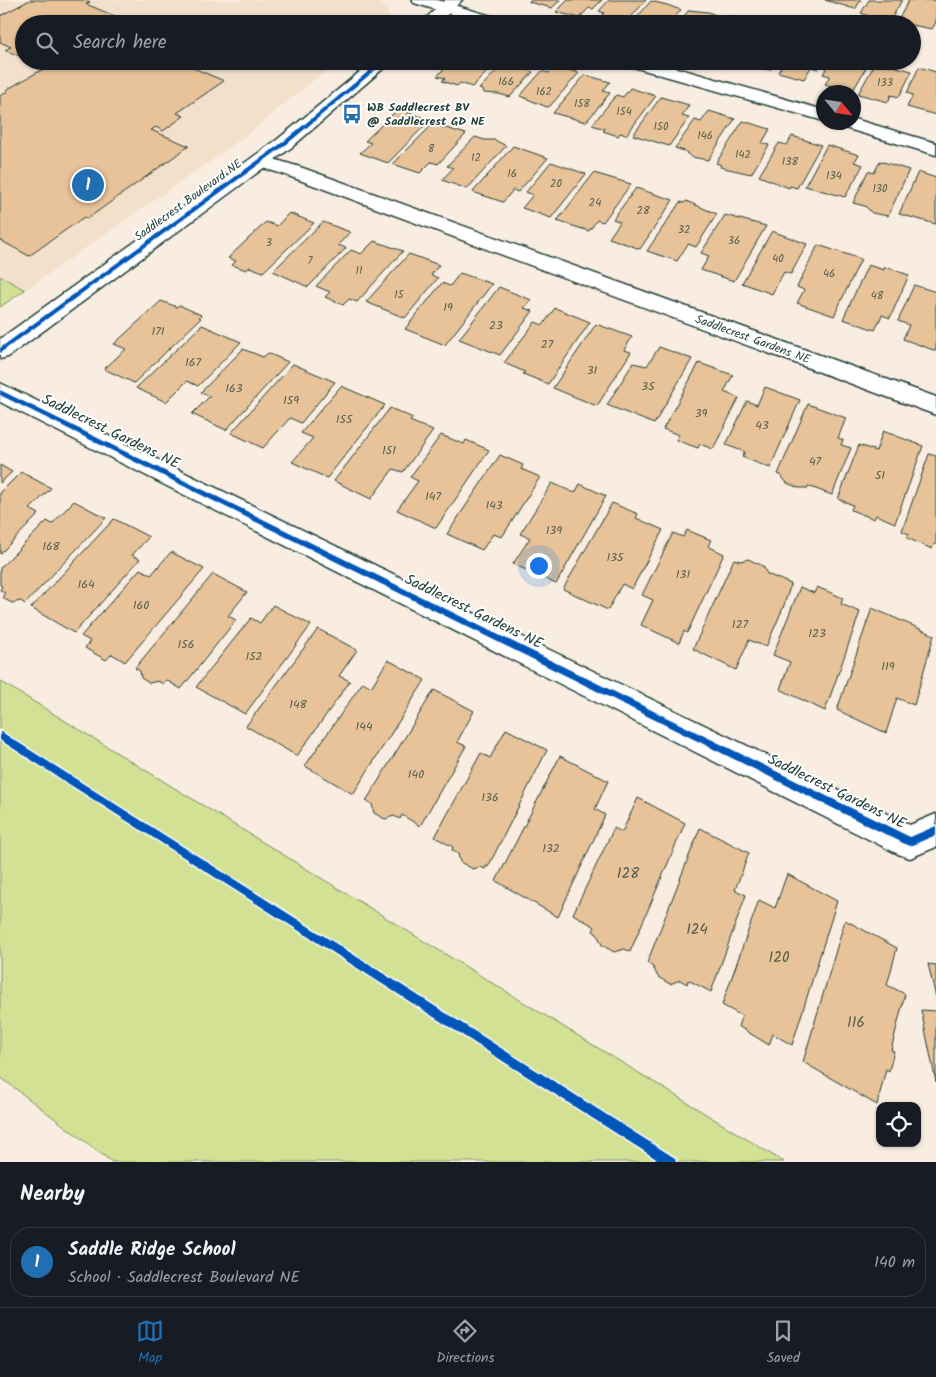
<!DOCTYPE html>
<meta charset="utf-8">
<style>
body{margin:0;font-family:Kalam,sans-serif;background:#242831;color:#f1f3f6}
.controls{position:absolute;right:15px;bottom:15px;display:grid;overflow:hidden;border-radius:10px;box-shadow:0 1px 4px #0004}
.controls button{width:45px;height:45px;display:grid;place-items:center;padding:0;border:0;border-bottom:1px solid #363941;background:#171b24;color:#f1f3f6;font:25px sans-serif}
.compass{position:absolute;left:816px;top:85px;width:45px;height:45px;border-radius:50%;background:#171b24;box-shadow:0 1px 4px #0004;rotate:119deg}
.you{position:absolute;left:538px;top:565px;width:18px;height:18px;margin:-12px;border:4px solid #fff;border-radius:50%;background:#1a73e8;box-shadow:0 0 0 8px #1a73e833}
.badge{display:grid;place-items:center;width:32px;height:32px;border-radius:50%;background:#1f6fb2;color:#fff;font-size:16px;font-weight:700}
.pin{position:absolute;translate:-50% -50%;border:2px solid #fff;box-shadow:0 1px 5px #0006}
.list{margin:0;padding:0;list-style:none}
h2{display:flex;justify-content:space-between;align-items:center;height:65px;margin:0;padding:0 20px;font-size:21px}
h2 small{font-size:16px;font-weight:400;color:#9ea1a6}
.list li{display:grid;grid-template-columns:32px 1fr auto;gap:15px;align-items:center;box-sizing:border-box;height:70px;margin:0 10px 10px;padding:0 10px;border:1px solid #363941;border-radius:20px}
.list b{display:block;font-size:19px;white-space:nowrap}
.list p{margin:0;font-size:16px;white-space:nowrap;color:#9ea1a6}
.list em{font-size:16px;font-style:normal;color:#9ea1a6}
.icon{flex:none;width:28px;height:28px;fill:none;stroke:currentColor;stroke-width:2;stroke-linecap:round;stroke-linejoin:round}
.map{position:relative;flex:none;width:936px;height:1162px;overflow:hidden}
.search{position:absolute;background:#171b24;box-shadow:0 1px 4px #0004;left:15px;right:15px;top:15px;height:55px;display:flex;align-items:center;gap:12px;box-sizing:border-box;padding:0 18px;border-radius:28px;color:#9ea1a6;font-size:19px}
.sheet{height:145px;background:#171b24}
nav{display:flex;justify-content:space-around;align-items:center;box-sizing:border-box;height:70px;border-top:1px solid #363941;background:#171b24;font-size:14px;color:#9ea1a6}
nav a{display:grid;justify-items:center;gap:2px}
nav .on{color:#1f6fb2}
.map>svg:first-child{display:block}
.built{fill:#f3e0cb}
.green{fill:#d2e194;stroke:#788f64}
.building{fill:#e8c399;stroke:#1f3d34}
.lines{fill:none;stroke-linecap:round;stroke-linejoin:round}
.street-casing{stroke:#1f3d34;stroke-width:3}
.secondary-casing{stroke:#1f3d34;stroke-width:3}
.street{fill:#fff;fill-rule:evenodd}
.secondary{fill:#fff;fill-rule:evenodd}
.cycleway-casing{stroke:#fff;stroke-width:3}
.cycleway{fill:#0057b8;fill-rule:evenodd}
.labels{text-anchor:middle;stroke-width:4;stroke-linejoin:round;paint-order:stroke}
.far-number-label{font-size:11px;fill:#515e4d}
.far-poi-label{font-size:12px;font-weight:bold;fill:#1f3d34;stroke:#fff;text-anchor:start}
.far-street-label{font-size:12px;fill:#1f3d34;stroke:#fff}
.number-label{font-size:12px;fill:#515e4d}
.street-label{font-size:15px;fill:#1f3d34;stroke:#fff}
.near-number-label{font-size:15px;fill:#515e4d}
</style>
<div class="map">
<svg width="936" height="1162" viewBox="0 0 936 1162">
<rect width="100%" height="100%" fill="#f8ede0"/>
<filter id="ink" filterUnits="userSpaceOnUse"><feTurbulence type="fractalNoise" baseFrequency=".02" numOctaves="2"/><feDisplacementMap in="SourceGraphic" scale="10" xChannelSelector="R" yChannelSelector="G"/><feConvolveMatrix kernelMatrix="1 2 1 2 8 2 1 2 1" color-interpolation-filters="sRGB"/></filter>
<g filter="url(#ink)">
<path class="built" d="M0 0H375L387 8 388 17 380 24H24V61H337L239 141 25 290 0 276Z"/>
<path class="green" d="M0 276 25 290 0 307Z
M0 681 784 1162H112L0 1077Z"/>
<path class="building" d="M30 0H85L90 2 86 4 134 24H24V58L5 50 11 47 0 42V16Z
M530 0H560L552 8 529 2Z
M568 0H602L593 9 589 8 579 18 556 12Z
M609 0H646L625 24 596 22 604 13 599 11Z
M825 0H861L855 9Z
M869 0H902L890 21 883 22 861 13Z
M909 0H936V22L932 29 897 22Z
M651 1 667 5 681 10 669 24H631Z
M689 10 708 12 718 16 712 24H678Z
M729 16 744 19 743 21 752 24H720L726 17Z
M31 61H177L224 81 177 113 184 116 163 131 156 127 151 130 189 146 87 219 84 217 29 256 0 240V96L8 91 6 90 45 68Z
M452 61H498L472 87 460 83 457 86 442 81 445 78 437 76Z
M506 61H536L528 70 533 72 510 97 499 94 483 93 482 90 479 89Z
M746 61H776L770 70 745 63Z
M785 61H823L818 69 811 67 804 79 778 72Z
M831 61H870L852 92 825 84 830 76 823 74Z
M876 62 912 71 899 97 891 95 888 102 858 94Z
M555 66 579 73 550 106 547 107 520 96 542 71 549 73Z
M919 67 936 72V115L907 107 913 95 907 93Z
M585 75 610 82 603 91 610 93 586 122 553 113Z
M630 88 656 96 626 135 620 133 618 136 603 131 605 129 592 125 616 95 623 97Z
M661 97 689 105 682 116 689 118 669 146 633 135Z
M398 109 430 120 388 163 360 153 371 143 365 141Z
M709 111 735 119 708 160 692 157 686 153 687 152 675 148 695 120 701 122Z
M743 121 770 129 762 143 769 145 751 174 720 167 721 165 716 163Z
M433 124 466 134 438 164 431 162 420 173 393 164Z
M792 136 821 145 797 188 790 186 789 188 759 176 779 143 787 145Z
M475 137 485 140H495L506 146 467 189 442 180 453 168 447 166Z
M827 145 859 155 854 162 863 165 845 197 805 186Z
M513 146 548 158 518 192 513 190 503 202 473 192Z
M880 161 909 170 888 216 872 213 865 206 853 203 868 171 874 173Z
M551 162 586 174 551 218 522 208 533 195 526 192Z
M918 172 936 178V224L899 214Z
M594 173 631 184 603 222 597 220 589 231 557 221Z
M636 188 673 200 640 249 609 238 620 222 613 219Z
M686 201 717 214 696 247 688 244 677 261 647 251 680 202 684 203Z
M289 213 314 223 263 272 250 267 246 270 232 265 236 261 228 258 266 222 277 226Z
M725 215 766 226 734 281 701 270 709 256 701 253Z
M323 222 350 232 338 245 346 248 308 287 273 271Z
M772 231 807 244 791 274 784 272 772 294 742 283Z
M374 241 403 251 357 302 349 299 343 305 325 297 330 292 316 286 351 250 361 254Z
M818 245 861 259 834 316 797 303 804 290 797 287Z
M409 254 439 265 431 275 438 278 405 318 366 302Z
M868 265 884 270 885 267 909 275 890 318 882 315 875 330 843 319Z
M460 273 492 284 445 345 405 329 442 283 450 286Z
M914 285 936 292V351L903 339 909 325 898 321Z
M499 287 531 300 524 308 533 311 500 355 459 339Z
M161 301 177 307 179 305 201 315 199 317 201 318 134 383 104 369 126 349 114 344Z
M555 308 590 322 548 384 523 374 525 372 504 363 535 322 543 325Z
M596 324 632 337 624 350 631 352 597 406 553 388Z
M202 325 241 342 198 386 187 381 166 402 136 388Z
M659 347 692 359 654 424 607 405 633 363 647 366Z
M243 349 263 357 268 353 288 362 226 430 192 414 210 396 201 392Z
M699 363 733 375 724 392 739 398 713 449 700 444 698 448 676 440 679 435 663 429Z
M293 364 335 382 301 423 290 418 263 448 231 433Z
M341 386 385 405 327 478 292 462 313 438 301 433Z
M765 387 800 400 770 468 742 457 745 452 726 445 747 401 757 405Z
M808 404 846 418 838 438 843 440 841 445 851 448 832 495 808 486V488H799L787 483 782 477V476L778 474Z
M390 408 413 418 410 421 433 431 403 472 393 469 371 499 334 481Z
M883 431 923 446 895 523 876 515 874 519 851 510 853 505 838 499 859 445 876 451Z
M441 435 464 444 466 440 489 450 436 528 397 510 418 481 410 477Z
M929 454 936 456V545L934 544 932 549 907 538 909 534 902 531Z
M500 455 523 465 521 469 540 477 502 537 493 534 482 550 447 534Z
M0 465 12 472 0 483Z
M21 472 51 488 30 509 39 514 0 554V493Z
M552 483 575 493 580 484 606 496 556 584 513 564 530 538 520 534Z
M74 501 106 518 25 604 21 601 12 603 4 599V592L0 590 2 586 0 585V568L47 521 52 524Z
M612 503 638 514 636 518 663 530 632 589 622 584 608 610 563 589Z
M114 519 149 537 132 555 140 559 74 633 31 608Z
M687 530 711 540 708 546 724 554 687 633 684 631 679 643 641 625 653 600 642 595 673 533 683 537Z
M171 552 204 569 125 662 112 654 106 660 85 648 90 641 81 636 140 569 151 575Z
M734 559 740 561 748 559 763 566 767 574 791 584 783 608 766 647 749 640 736 670 693 649Z
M213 574 247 592 228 616 236 620 181 689 166 680 163 684 158 681 149 683 141 678 140 671 135 668Z
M800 587 814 593 817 587 843 598 841 604 860 612 825 711 780 689 790 662 773 655Z
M273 605 311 625 245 714 196 687 251 618 260 623Z
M872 608 934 635 914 705 897 698 886 733 837 710Z
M318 629 357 650 339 676 350 681 297 756 246 726Z
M388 660 425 680 353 794 305 766 363 682 371 687Z
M434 690 474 711 457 742 466 746 420 826 402 815 400 819 394 816 385 819 374 813 372 804 366 801Z
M506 729 547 750 488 867 486 866 485 869 480 867 473 869 460 862 458 854 452 850 453 847 435 837 481 753 490 758Z
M560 756 608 781 595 809 605 815 558 917 496 881Z
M638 798 685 823 630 952 625 949 614 952 602 945 597 934 593 931 595 927 573 914 614 828 622 832Z
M700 828 749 853 735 890 746 895 711 992 688 980 687 984 680 980 670 984 658 977 653 967 647 963Z
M787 874 837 901 792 1045 773 1034 769 1045 738 1026 742 1016 722 1005 759 900 775 908Z
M845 920 897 948 887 985 905 994 891 1050 894 1051 889 1071 886 1069 877 1105 803 1062Z
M928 964 936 965V997Z
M921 1010 936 1011V1082Z"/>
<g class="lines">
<defs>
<path id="street" d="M412 0H437L508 21 510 24H483L414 3Z
M624 61H652L824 110V121L626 65Z
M854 119 936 143V155L838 126 836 122H854Z
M260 155 300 167 936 397V415L286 175 253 165 250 161 253 157Z
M0 383 910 825 936 814V847L910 858 898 854 0 402Z"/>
<path id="secondary" d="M445 0H462L438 24H420Z
M373 61H392L292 147 8 357 0 359V339L278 139Z"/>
</defs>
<use href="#street" class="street-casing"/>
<use href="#secondary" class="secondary-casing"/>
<use href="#street" class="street"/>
<use href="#secondary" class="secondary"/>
<defs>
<path id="cycleway" d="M381 61H386L287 144 0 353V348L283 142Z
M0 390 910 837 936 826V835L910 846 907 845 0 395Z
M0 731 675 1158 676 1162H661L0 740Z"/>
</defs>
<use href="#cycleway" class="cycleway-casing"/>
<use href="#cycleway" class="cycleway"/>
</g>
</g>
<defs>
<symbol id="bus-bare" viewBox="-9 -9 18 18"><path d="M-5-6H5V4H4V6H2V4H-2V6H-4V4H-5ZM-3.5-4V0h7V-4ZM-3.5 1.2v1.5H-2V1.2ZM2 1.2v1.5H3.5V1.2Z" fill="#1f6fb2" stroke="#fff" stroke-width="2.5" paint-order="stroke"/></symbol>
</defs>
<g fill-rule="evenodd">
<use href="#bus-bare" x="338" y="100" width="28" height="28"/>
</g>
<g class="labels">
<g class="far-number-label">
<text x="506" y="85">166</text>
<text x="885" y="86">133</text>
<text x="544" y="95">162</text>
<text x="582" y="107">158</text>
<text x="624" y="115">154</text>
<text x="661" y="130">150</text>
<text x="705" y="139">146</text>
<text x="431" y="152">8</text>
<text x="743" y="158">142</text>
<text x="476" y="161">12</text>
<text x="790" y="165">138</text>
<text x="512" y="177">16</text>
<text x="834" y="179">134</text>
<text x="556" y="187">20</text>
<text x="880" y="192">130</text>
<text x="595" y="206">24</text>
<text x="643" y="214">28</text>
<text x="684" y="233">32</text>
<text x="734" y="244">36</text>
<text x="269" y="246">3</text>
<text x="778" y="262">40</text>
<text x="310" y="264">7</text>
<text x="359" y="274">11</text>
<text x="829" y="277">46</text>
<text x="399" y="298">15</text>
<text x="877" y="299">48</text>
</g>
<g class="far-poi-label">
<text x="367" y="111">WB Saddlecrest BV<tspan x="367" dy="14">@ Saddlecrest GD NE</tspan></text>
</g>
<g class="far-street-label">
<text transform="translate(188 200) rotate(-36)" y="4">Saddlecrest Boulevard NE</text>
<text transform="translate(753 339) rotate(20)" y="4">Saddlecrest Gardens NE</text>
</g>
<g class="number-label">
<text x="448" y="311">19</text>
<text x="496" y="329">23</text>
<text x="158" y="335">171</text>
<text x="547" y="348">27</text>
<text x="193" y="366">167</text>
<text x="592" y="374">31</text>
<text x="648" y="390">35</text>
<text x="234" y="392">163</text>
<text x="291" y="404">159</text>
<text x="701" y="417">39</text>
<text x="344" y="423">155</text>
<text x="762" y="429">43</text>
<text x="389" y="454">151</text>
<text x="815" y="465">47</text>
<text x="880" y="479">51</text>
<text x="433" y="500">147</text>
<text x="494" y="509">143</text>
<text x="554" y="534">139</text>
<text x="51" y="550">168</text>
<text x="615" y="561">135</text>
<text x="683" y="578">131</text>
<text x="86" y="588">164</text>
<text x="141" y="609">160</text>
<text x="740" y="628">127</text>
<text x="817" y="637">123</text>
<text x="186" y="648">156</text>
<text x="254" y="660">152</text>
<text x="888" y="670">119</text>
<text x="298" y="708">148</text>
<text x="364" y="730">144</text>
<text x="416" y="778">140</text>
<text x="490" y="801">136</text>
<text x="551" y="852">132</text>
</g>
<g class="street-label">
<text transform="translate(111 431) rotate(26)" y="5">Saddlecrest Gardens NE</text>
<text transform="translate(474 611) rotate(26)" y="5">Saddlecrest Gardens NE</text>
<text transform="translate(837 791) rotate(26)" y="5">Saddlecrest Gardens NE</text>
</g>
<g class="near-number-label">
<text x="628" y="878">128</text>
<text x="697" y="934">124</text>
<text x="779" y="962">120</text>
<text x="856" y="1027">116</text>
</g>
</g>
</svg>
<div class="controls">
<button><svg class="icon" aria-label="locate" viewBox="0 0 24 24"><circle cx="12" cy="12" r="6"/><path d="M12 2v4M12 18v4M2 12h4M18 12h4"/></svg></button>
</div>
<svg class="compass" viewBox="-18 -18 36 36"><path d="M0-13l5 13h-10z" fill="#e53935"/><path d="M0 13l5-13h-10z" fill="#9ea1a6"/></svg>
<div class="you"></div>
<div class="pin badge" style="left:88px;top:185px">1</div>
<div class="search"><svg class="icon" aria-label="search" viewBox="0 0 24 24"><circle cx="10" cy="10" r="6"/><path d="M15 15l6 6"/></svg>Search here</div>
</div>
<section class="sheet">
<h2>Nearby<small></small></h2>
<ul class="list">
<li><span class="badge">1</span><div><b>Saddle Ridge School</b><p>School · Saddlecrest Boulevard NE</p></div><em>140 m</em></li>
</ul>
</section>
<nav>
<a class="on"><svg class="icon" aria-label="map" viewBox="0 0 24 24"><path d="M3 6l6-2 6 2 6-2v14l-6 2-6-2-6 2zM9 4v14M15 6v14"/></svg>Map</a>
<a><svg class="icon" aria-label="directions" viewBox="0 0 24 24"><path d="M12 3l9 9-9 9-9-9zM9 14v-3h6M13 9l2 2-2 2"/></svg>Directions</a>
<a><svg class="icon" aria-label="saved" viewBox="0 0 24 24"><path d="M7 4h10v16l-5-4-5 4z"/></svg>Saved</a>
</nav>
